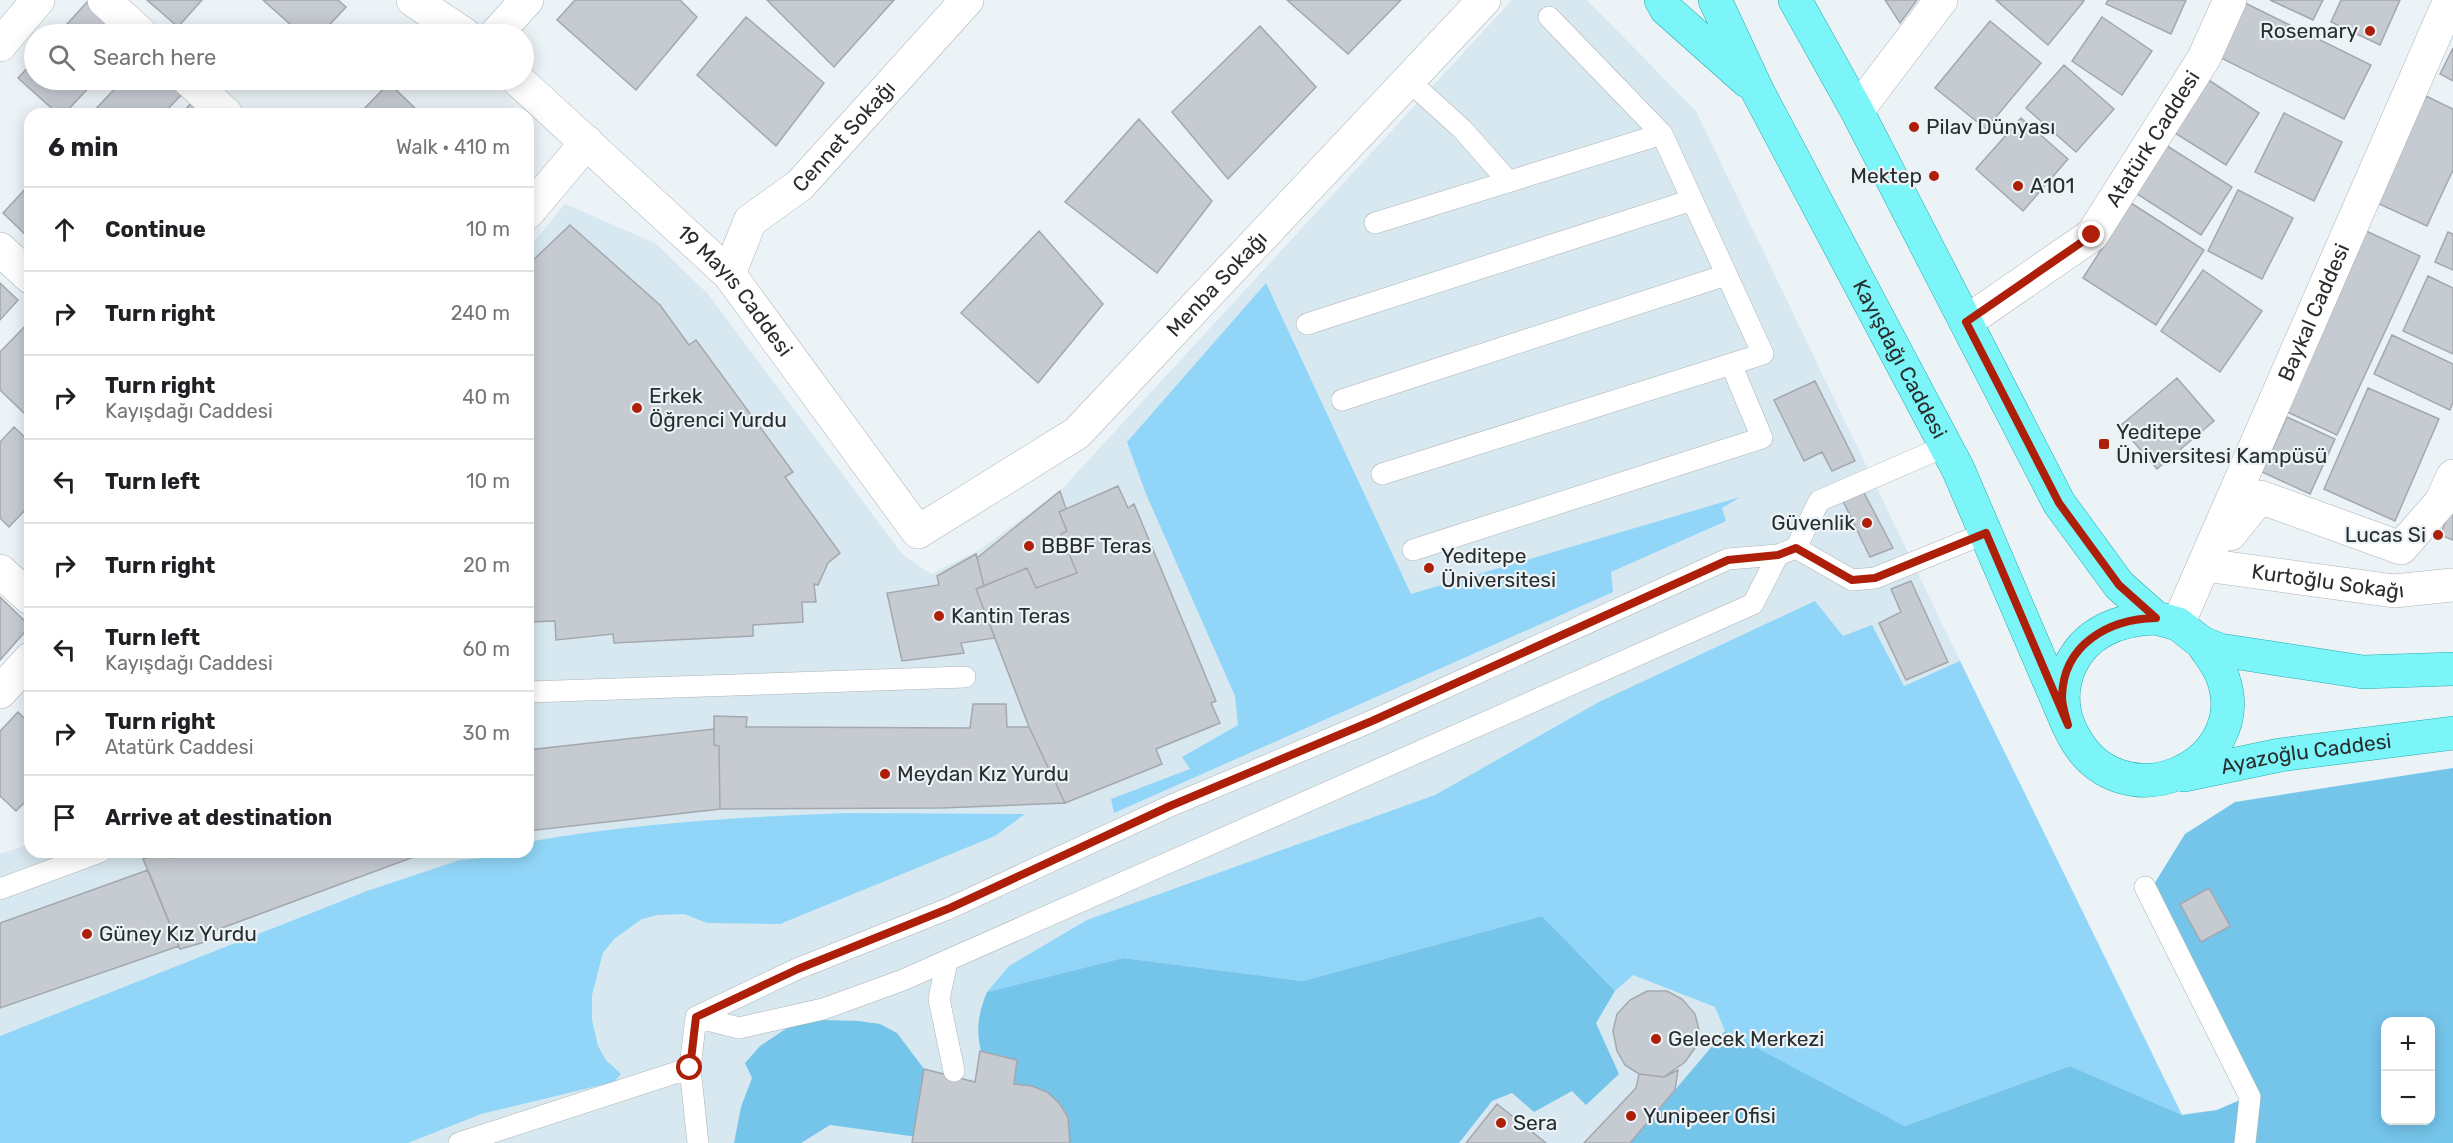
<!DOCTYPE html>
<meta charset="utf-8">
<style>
body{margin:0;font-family:Rubik,sans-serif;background:#f2f2f2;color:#202124}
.controls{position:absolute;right:18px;bottom:18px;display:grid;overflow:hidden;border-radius:12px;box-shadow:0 3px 15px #0003}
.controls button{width:54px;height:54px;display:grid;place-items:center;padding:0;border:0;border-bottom:2px solid #e0e0e0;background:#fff;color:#202124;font:30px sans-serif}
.stop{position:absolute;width:18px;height:18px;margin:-14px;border:4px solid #ae1f09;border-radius:50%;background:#fff}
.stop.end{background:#ae1f09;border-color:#fff;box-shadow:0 2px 6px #0008}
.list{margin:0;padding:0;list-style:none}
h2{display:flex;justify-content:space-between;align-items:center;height:78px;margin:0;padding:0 24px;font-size:26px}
h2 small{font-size:20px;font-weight:400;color:#757577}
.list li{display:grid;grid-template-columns:39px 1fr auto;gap:18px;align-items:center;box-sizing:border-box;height:84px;padding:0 24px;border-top:2px solid #e0e0e0}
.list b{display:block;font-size:22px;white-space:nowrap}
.list p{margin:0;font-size:20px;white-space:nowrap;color:#757577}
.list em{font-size:20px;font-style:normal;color:#757577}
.icon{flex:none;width:33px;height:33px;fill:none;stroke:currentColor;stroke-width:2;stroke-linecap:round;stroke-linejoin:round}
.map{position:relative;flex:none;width:2453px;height:1143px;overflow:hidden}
.search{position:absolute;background:#fff;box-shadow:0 3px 15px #0003;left:24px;top:24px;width:510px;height:66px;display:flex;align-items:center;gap:15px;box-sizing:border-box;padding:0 21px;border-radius:33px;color:#757577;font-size:22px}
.panel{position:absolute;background:#fff;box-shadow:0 3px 15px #0003;left:24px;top:108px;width:510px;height:750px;border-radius:18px}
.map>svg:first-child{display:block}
.built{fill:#d8e8f0}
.green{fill:#91d6f8}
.forest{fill:#75c5eb;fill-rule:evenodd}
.building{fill:#c6cad1;stroke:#a4a8ae;stroke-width:1.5}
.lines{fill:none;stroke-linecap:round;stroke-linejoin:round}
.service-casing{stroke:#acb3b7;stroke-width:22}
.minor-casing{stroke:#acb3b7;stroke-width:34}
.primary-casing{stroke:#26abaf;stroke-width:34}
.service{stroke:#fff;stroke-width:21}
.minor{stroke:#fff;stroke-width:33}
.primary{stroke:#7cf5f8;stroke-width:33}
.route{stroke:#ae1f09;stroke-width:8}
.poi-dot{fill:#ae1f09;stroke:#ebf3f7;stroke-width:2}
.labels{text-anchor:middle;stroke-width:4.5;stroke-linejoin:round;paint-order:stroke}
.poi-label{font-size:21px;fill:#2a2d2e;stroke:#ebf3f7;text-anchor:start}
.street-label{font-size:21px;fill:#2a2d2e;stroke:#ebf3f7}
</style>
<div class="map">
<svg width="2453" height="1143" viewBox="0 0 2453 1143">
<rect width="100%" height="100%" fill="#ebf3f7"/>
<path class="built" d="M1512 0H1587L1696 111 1960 661 2182 1114 2217 1110 2215 1143H0V854L30 844V852H528V249L565 204 655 243 708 294 902 554 931 574 979 550 1060 491Z"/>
<path class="green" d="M1266 283 1411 594 1740 497 1722 508 1726 521 1611 572 1613 592 1114 813 1111 799 1190 769 1182 757 1238 725 1235 696 1146 494 1127 442Z
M1815 601 1843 636 1872 625 1904 686 1960 661 2182 1115 2070 1066 1905 1126 1725 1031 1715 1007 1633 975 1615 991 1542 916 1303 981 1123 958 987 992 1009 966 1087 920 1435 795 1599 702Z
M848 813 1025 814 995 836 780 924 707 923 684 914 658 915 642 919 614 939 603 953 592 995V1020L598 1046 606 1060 621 1074 614 1082 481 1114 408 1143H0V1036L367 891 460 860 494 857 495 852H528V842C634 823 741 817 848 813Z"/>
<path class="forest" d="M2453 768V1143H1630L1725 1031 1905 1126 2070 1066 2182 1115 2217 1110 2258 1092 2151 889 2185 834 2235 802ZM2386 1022H2430V1120H2386Z
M1542 916 1615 991 1596 1023 1619 1074 1586 1105 1572 1091 1534 1112 1512 1093 1492 1101 1459 1143H961L830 1125 801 1143H734L741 1107 752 1078 745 1063 760 1046 787 1028 804 1022 824 1020 859 1021 880 1024 897 1033 924 1069 988 1085C982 1045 970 1034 987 992L1123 958 1303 981Z"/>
<path class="building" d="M147 0H202L178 27Z
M263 0H338L346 7 321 34H301Z
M575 0H680L697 17 636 90 557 20Z
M767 0H894L834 67Z
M1287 0H1401L1348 54Z
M1885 0H1917L1900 23Z
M1996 0H2082L2084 1 2048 45Z
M2108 0H2186L2171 34 2106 4Z
M2270 0H2323L2313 20Z
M2341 0H2400L2380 45 2331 22Z
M88 1 124 34H58Z
M2243 2 2371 65 2344 119 2217 56Z
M746 17 824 83 776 146 697 75Z
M2102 17 2152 51 2122 95 2072 61Z
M1990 21 2041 63 1986 129 1935 88Z
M1260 26 1316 87 1228 179 1172 112Z
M2453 48V81L2440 74Z
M34 61V80H96L64 114H58L18 78Z
M2064 65 2114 109 2076 152 2026 108Z
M2204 77 2259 113 2226 165 2170 130Z
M123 80H171L184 92 163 114H91Z
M389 83 421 114H359Z
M2426 96 2453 109V170L2427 226 2377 203Z
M193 101 207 114H181Z
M2284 113 2342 142 2314 201 2255 172Z
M2021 118 2068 159 2023 211 1976 169Z
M1139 119 1212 201 1157 273 1065 202Z
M2164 144 2232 187 2201 235 2134 192Z
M30 184V239L3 213Z
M2238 190 2293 218 2262 279 2208 251Z
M2131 203 2204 250 2156 325 2083 278Z
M570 225 660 305 689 345 696 340 793 472 785 477 840 553 828 563 818 585 814 584 816 602H802L803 622 753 625V636L614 643 613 634 556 640 555 621 528 622V265Z
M2364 230 2420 256 2337 435 2281 409Z
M1039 231 1103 304 1038 383 961 313Z
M2448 232 2453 234V270L2435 262Z
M2203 270 2262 311 2220 372 2161 331Z
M2428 276 2453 288V354L2403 331Z
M0 283 18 300 0 320Z
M30 321V413L27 416 0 390V352Z
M2392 335 2453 364V402L2450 410 2374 374Z
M2177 378 2214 421 2157 469 2120 426Z
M1815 381 1855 461 1832 471 1822 452 1804 461 1774 400Z
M2368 388 2439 419 2395 521 2324 489Z
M2287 417 2335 439 2310 494 2262 472Z
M14 427 30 442V505L9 527 0 518V442Z
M1118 486 1128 508 1134 504 1216 701 1211 703 1220 723 1156 749 1162 764 1065 803 1029 727 976 589 1027 568 1036 588 1077 573 1061 534 1067 531 1059 512Z
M1862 489 1893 548 1870 557 1842 499Z
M1060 491 1066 509 1059 512 1067 531 1061 534 1077 573 1036 588 1027 568 984 586 977 558Z
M2453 505V540L2440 535Z
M976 554 984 586 976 589 995 638 961 643 964 653 902 661 887 593 939 585 937 576Z
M1911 581 1948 662 1906 680 1879 623 1901 612 1891 589Z
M0 597 30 626 0 660Z
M973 704H1006L1007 727H1029L1065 803 942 808 720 809 719 746 714 745V716L747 717 746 727 970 728Z
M18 712 30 724V797L16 811 0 796V731Z
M714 729V745L719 746 720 809 528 831V750Z
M163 852H169L173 858 190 852H427L203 935 205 942 180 949 143 859Z
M148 870 179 946 0 1008V923Z
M2209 888 2230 926 2201 942 2180 904Z
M1647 991H1667L1682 999 1695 1014 1699 1030 1695 1048 1685 1062 1664 1077 1639 1074 1625 1065 1617 1051 1613 1031 1617 1014 1630 1000Z
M980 1051 1017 1060 1014 1084 1032 1086 1047 1092 1059 1103 1068 1117 1070 1143H912L924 1069 975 1082Z
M1678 1070 1675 1090 1630 1143H1584L1636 1088 1639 1074 1664 1077Z
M1497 1104 1546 1143H1466Z"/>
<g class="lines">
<defs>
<path id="service" d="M1408 80 1462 129 1508 181
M1375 223 1662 134
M1307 324 1692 200
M1342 400 1726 275
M1382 474 1763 354 1662 134 1549 17
M1796 548 1852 580 1875 578 1986 533
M1413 550 1762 438 1731 364
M528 692 965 677
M2145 887 2250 1097 2245 1143
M0 889 100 852
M947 961 939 999 954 1071
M696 1017 739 1028 823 1009 903 980 1753 604 1778 555
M459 1143 690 1068
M698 1143 690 1068 696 1017 797 969 950 908 1170 806 1372 721 1728 559 1778 555 1796 548 1819 501 1946 446"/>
<g id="minor">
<path d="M104 0 141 34"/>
<path d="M413 0 464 34"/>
<path d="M496 34 527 0"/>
<path d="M0 45 38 0"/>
<path d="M189 80 226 114"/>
<path id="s1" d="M518 80 729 274 918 532 1077 433 1484 0"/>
<path d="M1857 111 1941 0"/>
<path d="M528 212 587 142"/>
<path d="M0 249 30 277"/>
<path id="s2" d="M729 274 750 221 800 185 967 0"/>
<path id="s3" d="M1966 322 2092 235 2204 58 2230 0"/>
<path d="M2230 534 2260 497 2401 548 2441 502 2453 476"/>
<path id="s4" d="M2205 565 2394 591 2453 585"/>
<path d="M0 571 30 598"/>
<path id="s5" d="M2178 624 2450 0"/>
<path d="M0 692 30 659"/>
</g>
<g id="primary">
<path d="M1661 0 1666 9 1747 81"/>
<path id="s6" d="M1715 0 1758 92 1958 469 2068 725"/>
<path d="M1795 0 1857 111 2059 503 2119 585 2156 618 2178 624 2202 643 2220 650 2363 672 2453 669"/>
<path d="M2156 618C2121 619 2086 631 2070 666 2061 687 2061 710 2071 731 2117 827 2254 768 2223 678 2219 666 2209 654 2202 643"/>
<path id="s7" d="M2184 775 2280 755 2453 733"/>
</g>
</defs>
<use href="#service" class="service-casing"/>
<use href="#minor" class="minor-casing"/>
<use href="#primary" class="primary-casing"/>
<use href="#service" class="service"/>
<use href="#minor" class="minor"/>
<use href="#primary" class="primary"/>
</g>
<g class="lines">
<path class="route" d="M690 1068 696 1017 798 969 950 908 1170 806 1372 721 1728 560 1778 555 1796 548 1852 580 1875 578 1986 533 2068 725C2066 717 2062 706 2062 697 2063 644 2109 619 2156 618L2119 585 2059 503 1966 322 2092 235"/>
</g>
<g class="poi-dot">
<circle cx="2370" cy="31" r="6"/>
<circle cx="1914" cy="127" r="6"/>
<circle cx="1934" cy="176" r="6"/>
<circle cx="2018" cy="186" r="6"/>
<circle cx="637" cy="408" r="6"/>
<rect x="2098" y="438" width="12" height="12" rx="3"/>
<circle cx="1867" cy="523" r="6"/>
<circle cx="2438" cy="535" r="6"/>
<circle cx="1029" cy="546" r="6"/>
<circle cx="1429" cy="568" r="6"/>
<circle cx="939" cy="616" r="6"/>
<circle cx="885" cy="774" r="6"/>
<circle cx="87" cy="934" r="6"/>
<circle cx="1656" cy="1039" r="6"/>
<circle cx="1631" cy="1116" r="6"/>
<circle cx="1501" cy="1123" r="6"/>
</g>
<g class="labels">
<g class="poi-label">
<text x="2358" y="38" text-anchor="end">Rosemary</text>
<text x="1926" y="134">Pilav Dünyası</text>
<text x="1922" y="183" text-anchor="end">Mektep</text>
<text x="2030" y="193">A101</text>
<text x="649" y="403">Erkek<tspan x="649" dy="24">Öğrenci Yurdu</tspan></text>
<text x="2116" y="439">Yeditepe<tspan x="2116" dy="24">Üniversitesi Kampüsü</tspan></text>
<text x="1855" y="530" text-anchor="end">Güvenlik</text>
<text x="2426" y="542" text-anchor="end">Lucas Si</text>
<text x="1041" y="553">BBBF Teras</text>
<text x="1441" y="563">Yeditepe<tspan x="1441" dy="24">Üniversitesi</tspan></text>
<text x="951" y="623">Kantin Teras</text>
<text x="897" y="781">Meydan Kız Yurdu</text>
<text x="99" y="941">Güney Kız Yurdu</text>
<text x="1668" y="1046">Gelecek Merkezi</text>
<text x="1643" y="1123">Yunipeer Ofisi</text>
<text x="1513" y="1130">Sera</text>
</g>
<g class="street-label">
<text dy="7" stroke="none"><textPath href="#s2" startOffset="184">Cennet Sokağı</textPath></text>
<text dy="7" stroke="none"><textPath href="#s3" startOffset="267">Atatürk Caddesi</textPath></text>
<text dy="7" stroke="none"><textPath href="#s1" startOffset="998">Menba Sokağı</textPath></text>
<text dy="7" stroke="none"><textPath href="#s1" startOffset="303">19 Mayıs Caddesi</textPath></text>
<text dy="7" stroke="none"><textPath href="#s5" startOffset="340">Baykal Caddesi</textPath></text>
<text dy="7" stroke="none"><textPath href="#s6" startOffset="404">Kayışdağı Caddesi</textPath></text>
<text dy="7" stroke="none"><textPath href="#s4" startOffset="124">Kurtoğlu Sokağı</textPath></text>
<text dy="7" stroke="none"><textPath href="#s7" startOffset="124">Ayazoğlu Caddesi</textPath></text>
</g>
</g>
</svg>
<div class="controls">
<button>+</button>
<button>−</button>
</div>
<div class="stop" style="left:690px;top:1068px"></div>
<div class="stop end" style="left:2092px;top:235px"></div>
<div class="search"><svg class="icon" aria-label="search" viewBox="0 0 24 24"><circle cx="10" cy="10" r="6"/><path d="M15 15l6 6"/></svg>Search here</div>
<section class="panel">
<h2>6 min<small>Walk · 410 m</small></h2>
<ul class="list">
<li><svg class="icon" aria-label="ahead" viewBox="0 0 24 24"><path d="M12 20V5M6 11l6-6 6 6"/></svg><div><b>Continue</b></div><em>10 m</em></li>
<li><svg class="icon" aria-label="right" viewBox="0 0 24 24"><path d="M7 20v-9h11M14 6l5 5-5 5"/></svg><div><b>Turn right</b></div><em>240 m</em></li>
<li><svg class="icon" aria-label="right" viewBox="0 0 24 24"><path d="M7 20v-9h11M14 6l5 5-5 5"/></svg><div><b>Turn right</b><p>Kayışdağı Caddesi</p></div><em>40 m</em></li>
<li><svg class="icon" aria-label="left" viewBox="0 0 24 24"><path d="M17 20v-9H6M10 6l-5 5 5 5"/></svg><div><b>Turn left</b></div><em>10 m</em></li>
<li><svg class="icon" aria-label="right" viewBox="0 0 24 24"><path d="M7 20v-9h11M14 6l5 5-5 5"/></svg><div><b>Turn right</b></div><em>20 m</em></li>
<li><svg class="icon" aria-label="left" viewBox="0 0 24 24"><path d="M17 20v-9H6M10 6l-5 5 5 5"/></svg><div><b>Turn left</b><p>Kayışdağı Caddesi</p></div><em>60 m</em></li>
<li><svg class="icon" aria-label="right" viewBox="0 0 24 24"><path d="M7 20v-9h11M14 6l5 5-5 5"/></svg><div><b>Turn right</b><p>Atatürk Caddesi</p></div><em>30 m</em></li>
<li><svg class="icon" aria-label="arrive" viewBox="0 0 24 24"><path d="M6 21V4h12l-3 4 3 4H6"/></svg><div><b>Arrive at destination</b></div></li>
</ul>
</section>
</div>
